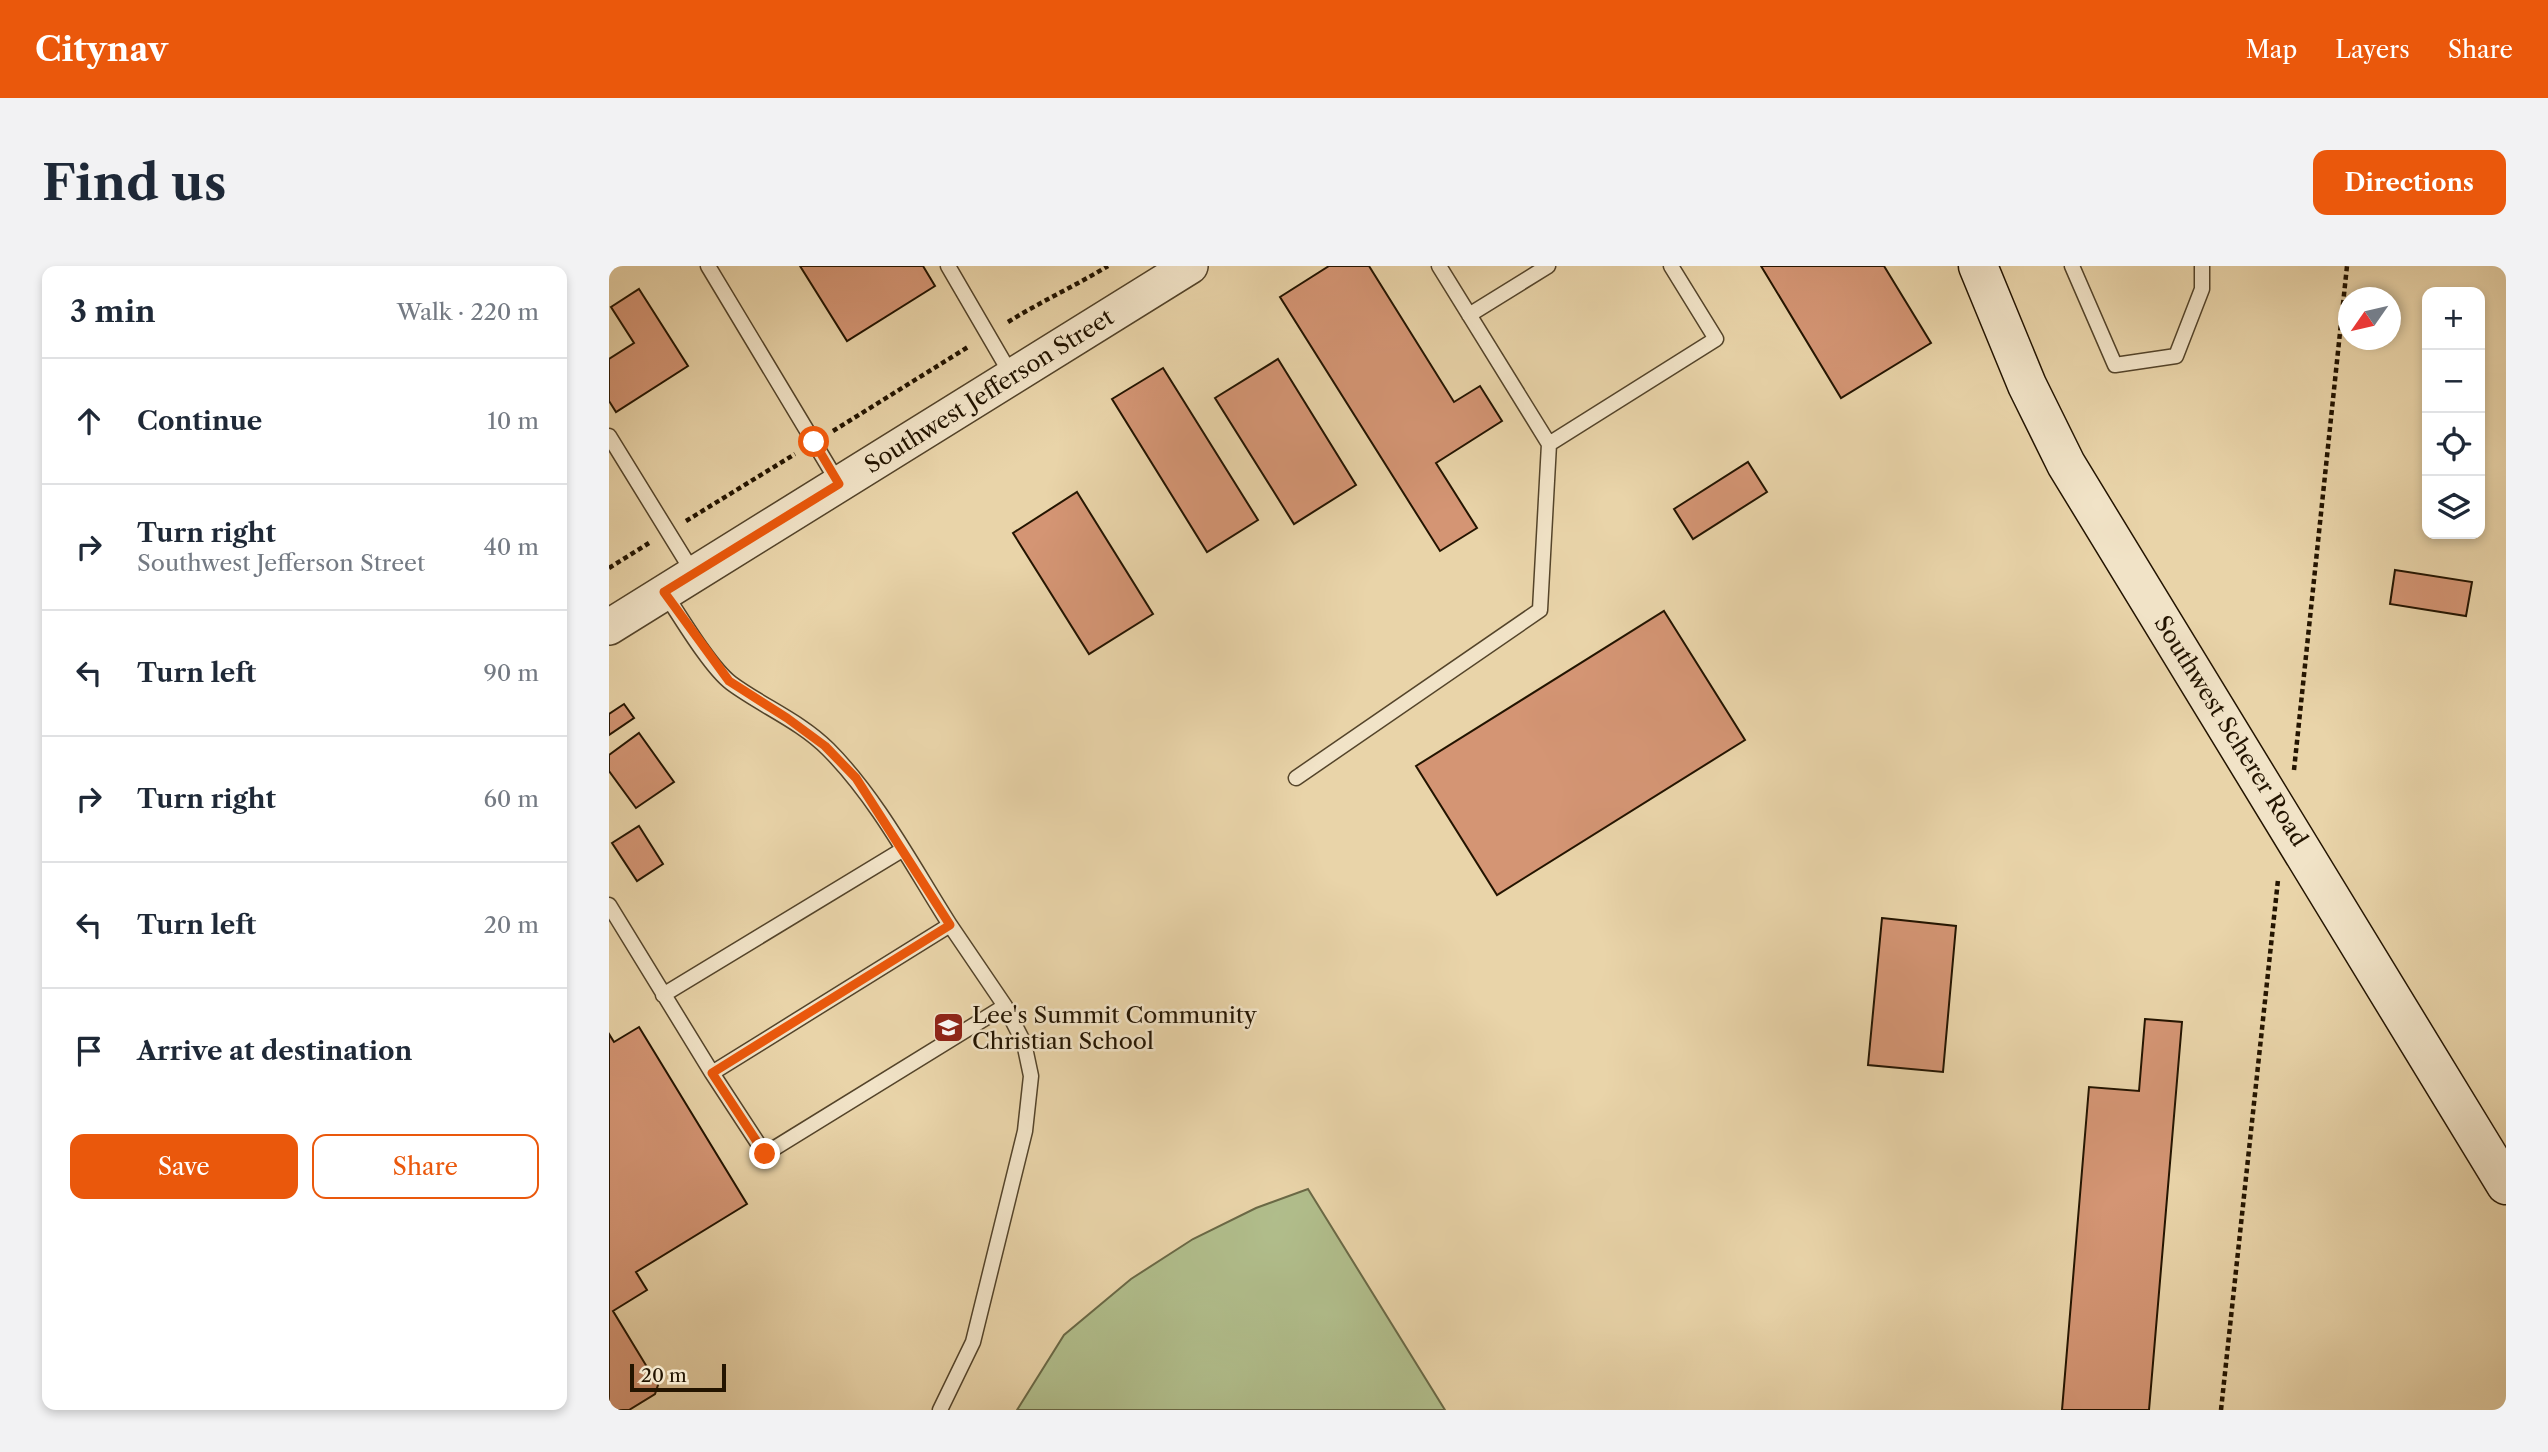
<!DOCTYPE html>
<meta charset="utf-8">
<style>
body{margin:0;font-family:"Libre Caslon Text",serif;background:#f2f2f3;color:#1f2937}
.controls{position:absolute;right:21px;top:21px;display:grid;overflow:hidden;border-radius:14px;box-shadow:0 4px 10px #0003}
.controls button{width:63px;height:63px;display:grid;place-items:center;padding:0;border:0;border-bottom:2px solid #e0e1e3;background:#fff;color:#1f2937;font:35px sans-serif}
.compass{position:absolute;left:1729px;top:21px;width:63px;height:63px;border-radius:50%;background:#fff;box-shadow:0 4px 10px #0003;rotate:236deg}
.scale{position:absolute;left:21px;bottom:18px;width:96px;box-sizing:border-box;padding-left:7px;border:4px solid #231400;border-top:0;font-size:19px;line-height:24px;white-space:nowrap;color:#231400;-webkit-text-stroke:5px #f1e3c7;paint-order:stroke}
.stop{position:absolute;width:21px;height:21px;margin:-16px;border:5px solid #ea580c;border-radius:50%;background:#fff}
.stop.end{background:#ea580c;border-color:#fff;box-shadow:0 2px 7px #0008}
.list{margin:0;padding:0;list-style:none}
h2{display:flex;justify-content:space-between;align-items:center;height:91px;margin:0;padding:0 28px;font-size:30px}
h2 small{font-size:23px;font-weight:400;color:#747a83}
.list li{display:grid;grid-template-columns:46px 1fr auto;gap:21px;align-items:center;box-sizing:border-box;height:126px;padding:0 28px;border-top:2px solid #e0e1e3}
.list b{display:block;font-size:26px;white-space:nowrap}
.list p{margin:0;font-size:23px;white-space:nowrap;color:#747a83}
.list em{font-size:23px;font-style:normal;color:#747a83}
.actions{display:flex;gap:14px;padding:21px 28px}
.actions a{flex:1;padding:16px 0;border:2px solid #ea580c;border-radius:14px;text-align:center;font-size:24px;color:#ea580c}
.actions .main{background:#ea580c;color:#fff}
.icon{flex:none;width:38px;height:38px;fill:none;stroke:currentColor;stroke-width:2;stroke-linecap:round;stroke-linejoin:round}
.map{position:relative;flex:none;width:1897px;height:1144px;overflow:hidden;border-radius:14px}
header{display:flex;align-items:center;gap:42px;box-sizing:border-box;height:98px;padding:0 35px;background:#ea580c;color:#fff}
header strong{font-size:33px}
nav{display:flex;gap:38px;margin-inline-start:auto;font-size:24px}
.intro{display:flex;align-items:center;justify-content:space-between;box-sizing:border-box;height:168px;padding:0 42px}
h1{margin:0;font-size:49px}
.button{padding:18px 32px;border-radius:14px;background:#ea580c;color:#fff;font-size:24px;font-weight:700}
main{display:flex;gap:42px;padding:0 42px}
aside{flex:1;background:#fff;border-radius:14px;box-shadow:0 4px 10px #0003}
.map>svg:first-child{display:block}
.green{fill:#b1be8c;stroke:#6a6946;stroke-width:2}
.building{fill:#d49574;stroke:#231400;stroke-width:2}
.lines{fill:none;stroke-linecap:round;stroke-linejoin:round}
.service-casing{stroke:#54442a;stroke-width:17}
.tertiary-casing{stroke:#54442a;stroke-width:38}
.secondary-casing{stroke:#231400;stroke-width:41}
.path{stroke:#231400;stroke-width:4.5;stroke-dasharray:5 3.5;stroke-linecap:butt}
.service{stroke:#f1e3c7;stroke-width:14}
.tertiary{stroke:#f1e3c7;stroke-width:35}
.secondary{stroke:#f1e3c7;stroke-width:38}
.route{stroke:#ea580c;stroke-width:9}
.labels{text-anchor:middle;stroke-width:5;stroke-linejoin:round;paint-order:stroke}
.street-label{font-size:23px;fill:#231400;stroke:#f1e3c7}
.poi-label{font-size:23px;fill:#231400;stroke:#f1e3c7;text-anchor:start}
</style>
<header>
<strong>Citynav</strong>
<nav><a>Map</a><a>Layers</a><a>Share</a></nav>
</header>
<div class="intro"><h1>Find us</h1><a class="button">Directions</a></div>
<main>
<aside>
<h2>3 min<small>Walk · 220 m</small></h2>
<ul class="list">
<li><svg class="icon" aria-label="ahead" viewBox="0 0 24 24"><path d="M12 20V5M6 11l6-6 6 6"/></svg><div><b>Continue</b></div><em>10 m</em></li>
<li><svg class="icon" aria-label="right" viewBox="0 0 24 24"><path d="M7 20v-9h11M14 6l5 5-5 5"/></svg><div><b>Turn right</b><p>Southwest Jefferson Street</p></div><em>40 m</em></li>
<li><svg class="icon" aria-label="left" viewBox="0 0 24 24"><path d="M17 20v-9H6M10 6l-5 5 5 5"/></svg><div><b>Turn left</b></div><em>90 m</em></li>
<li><svg class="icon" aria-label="right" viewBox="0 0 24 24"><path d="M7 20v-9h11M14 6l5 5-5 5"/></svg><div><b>Turn right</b></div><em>60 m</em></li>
<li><svg class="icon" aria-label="left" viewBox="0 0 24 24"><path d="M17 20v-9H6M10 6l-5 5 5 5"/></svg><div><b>Turn left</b></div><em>20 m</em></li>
<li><svg class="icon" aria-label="arrive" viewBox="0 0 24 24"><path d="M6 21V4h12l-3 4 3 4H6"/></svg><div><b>Arrive at destination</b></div></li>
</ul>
<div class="actions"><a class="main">Save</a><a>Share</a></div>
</aside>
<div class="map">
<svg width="1897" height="1144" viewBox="0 0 1897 1144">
<rect width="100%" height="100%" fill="#e9d4a9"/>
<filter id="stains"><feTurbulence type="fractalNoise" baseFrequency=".00286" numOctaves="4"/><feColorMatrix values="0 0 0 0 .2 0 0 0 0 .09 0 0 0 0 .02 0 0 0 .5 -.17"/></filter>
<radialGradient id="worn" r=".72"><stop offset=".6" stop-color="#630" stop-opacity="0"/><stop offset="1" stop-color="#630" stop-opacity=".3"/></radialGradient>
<path class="green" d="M699 923 836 1144H408L455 1069 522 1013 584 973 647 942Z"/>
<path class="building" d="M191 0H314L326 20 238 75Z
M720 0H760L845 136 871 120 893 155 827 197 868 262 831 285 671 31Z
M1152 0H1275L1322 77 1232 132Z
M30 23 79 100 7 146 0 135V93L25 77 2 41Z
M669 93 747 219 685 258 606 132Z
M554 102 649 254 598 286 503 133Z
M1139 196 1158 226 1084 273 1065 243Z
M468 226 544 348 480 388 404 267Z
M1786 304 1863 316 1857 350 1781 338Z
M1055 345 1136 474 888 629 807 500Z
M15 438 25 452 0 469V448Z
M30 467 65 516 27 542 0 505V489Z
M30 560 54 598 28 615 3 577Z
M1273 652 1347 660 1334 806 1259 799Z
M1536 753 1573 756 1540 1144H1453L1480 821 1530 825Z
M30 761 138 938 27 1006 38 1024 4 1045 49 1119 46 1128 20 1144H0V768L5 776Z"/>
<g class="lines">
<defs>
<path id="service" d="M99 0 230 218
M339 0 403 110
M1463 0 1506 99 1567 90 1593 23V0
M860 49 939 0
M0 170 85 308
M940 178 1107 73 1062 0
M55 326C71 350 101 401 122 417 153 440 191 455 219 483 268 532 304 601 341 659L103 807
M687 512 931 344 940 178 830 0
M0 639 103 807 156 888 396 740 341 659
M54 729 293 584
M331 1144 364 1076 416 865 422 810 415 777 396 740"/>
<path id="tertiary" d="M0 361 581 0"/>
<path id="secondary" d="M1369 0 1418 119 1457 198 1897 919"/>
</defs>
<use href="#service" class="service-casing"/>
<use href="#tertiary" class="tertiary-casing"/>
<use href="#secondary" class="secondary-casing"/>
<path class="path" d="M399 56C431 36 466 20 499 0
M224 165 359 81
M77 255 186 188
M0 302 40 277
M1685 504 1738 0
M1612 1144 1669 614"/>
<use href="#service" class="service"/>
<use href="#tertiary" class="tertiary"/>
<use href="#secondary" class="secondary"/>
</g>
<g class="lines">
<path class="route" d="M156 888 103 807 341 659 247 512 216 480 178 452 120 415 55 326 230 218 205 176"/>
</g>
<defs>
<symbol id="school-square" viewBox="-11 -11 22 22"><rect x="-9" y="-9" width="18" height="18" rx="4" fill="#8f2418" stroke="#f1e3c7"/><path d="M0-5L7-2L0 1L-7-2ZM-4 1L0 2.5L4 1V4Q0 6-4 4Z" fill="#fff"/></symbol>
</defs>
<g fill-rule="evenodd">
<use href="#school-square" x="322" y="744" width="35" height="35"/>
</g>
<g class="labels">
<g class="street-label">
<text transform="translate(380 125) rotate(-32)" y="8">Southwest Jefferson Street</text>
<text transform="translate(1622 465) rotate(58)" y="8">Southwest Scherer Road</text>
</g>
<g class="poi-label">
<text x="363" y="757">Lee's Summit Community<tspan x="363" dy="26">Christian School</tspan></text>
</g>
</g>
<rect width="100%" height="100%" filter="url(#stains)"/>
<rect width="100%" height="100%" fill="url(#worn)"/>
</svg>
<div class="controls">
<button>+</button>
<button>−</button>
<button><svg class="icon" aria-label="locate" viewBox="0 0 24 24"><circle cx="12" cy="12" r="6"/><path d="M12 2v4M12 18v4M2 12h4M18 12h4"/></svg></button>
<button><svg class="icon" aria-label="layers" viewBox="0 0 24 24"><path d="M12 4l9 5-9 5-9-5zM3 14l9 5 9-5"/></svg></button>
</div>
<svg class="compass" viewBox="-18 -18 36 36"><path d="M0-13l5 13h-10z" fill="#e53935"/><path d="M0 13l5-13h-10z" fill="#747a83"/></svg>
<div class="scale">20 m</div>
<div class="stop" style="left:205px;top:176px"></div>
<div class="stop end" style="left:156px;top:888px"></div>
</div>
</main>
